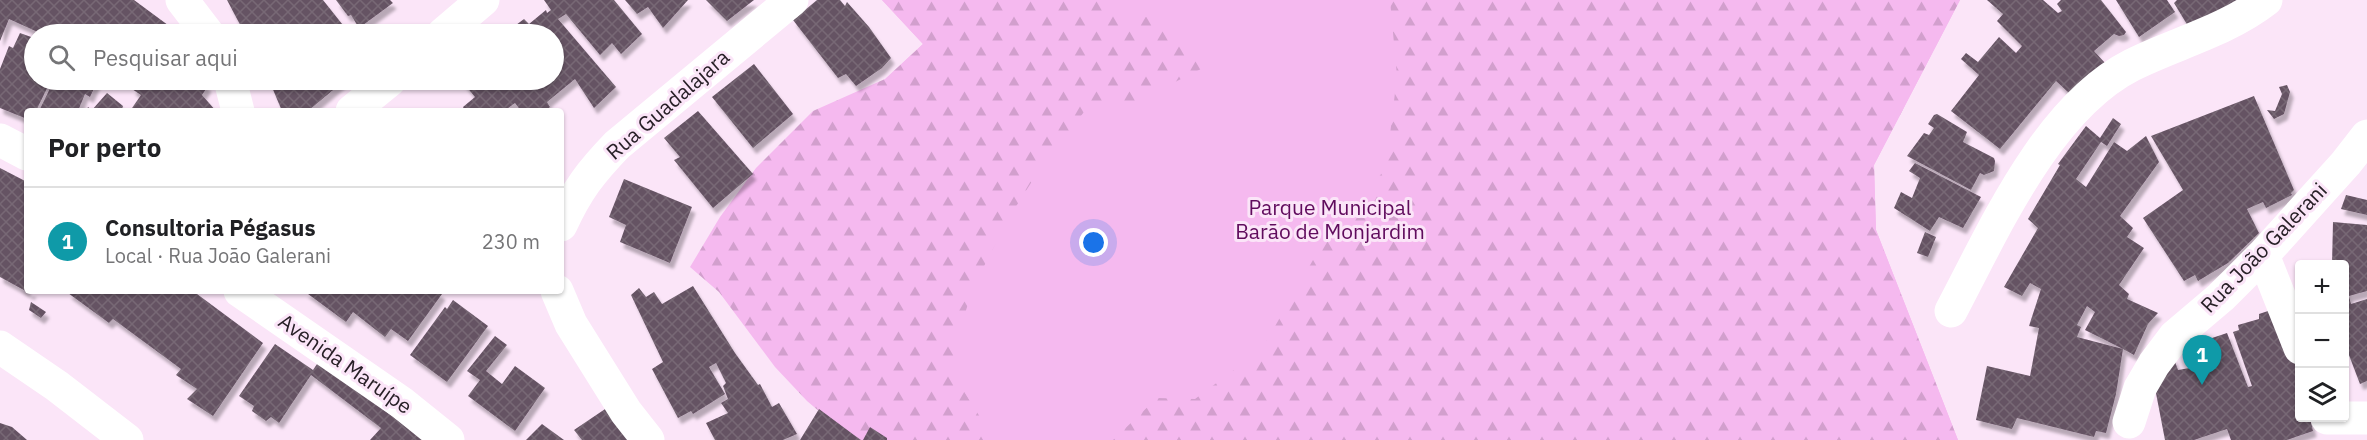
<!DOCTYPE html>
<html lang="pt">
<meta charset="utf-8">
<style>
body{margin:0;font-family:"IBM Plex Sans",sans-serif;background:#f2f2f2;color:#202124}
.controls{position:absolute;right:18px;bottom:18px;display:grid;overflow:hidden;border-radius:6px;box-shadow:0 2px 4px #0004}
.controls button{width:54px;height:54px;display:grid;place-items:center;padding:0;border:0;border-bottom:2px solid #e0e0e0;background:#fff;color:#202124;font:30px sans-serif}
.you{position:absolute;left:1094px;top:243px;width:21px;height:21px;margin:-15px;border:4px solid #fff;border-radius:50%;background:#1a73e8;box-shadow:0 0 0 9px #1a73e833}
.badge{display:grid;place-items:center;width:39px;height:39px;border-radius:50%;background:#d93025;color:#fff;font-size:20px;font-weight:700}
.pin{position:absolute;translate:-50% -50px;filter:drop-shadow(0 2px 3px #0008)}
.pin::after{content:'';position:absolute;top:32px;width:21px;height:18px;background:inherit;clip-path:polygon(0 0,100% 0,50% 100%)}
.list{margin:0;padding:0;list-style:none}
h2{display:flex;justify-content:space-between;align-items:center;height:78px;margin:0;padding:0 24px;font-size:26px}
h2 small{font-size:20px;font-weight:400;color:#757577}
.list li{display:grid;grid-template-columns:39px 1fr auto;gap:18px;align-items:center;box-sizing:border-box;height:108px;padding:0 24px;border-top:2px solid #e0e0e0}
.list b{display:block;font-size:22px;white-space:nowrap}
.list p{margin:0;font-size:20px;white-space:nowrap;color:#757577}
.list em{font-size:20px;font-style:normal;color:#757577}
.icon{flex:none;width:33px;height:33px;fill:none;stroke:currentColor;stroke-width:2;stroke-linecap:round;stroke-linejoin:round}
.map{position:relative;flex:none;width:2367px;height:440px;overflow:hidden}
.search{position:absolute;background:#fff;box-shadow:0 2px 4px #0004;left:24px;top:24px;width:540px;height:66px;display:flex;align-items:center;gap:15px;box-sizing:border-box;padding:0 21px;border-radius:33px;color:#757577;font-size:22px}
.panel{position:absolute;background:#fff;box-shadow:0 2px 4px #0004;left:24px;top:108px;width:540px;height:186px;border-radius:6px}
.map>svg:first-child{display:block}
.green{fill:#f5b9ef}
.forest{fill:url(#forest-firs)}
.building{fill:url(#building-cross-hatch);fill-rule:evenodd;filter:url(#shadow)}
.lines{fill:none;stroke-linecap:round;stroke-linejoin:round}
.minor{stroke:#fff;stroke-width:33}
.major{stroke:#fff;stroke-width:33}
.labels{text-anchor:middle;stroke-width:6;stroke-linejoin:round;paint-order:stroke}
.street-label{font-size:21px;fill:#282027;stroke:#fbe5f8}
.park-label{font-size:21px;fill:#600b5d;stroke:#fbe5f8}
</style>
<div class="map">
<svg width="2367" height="440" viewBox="0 0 2367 440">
<defs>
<pattern id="forest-firs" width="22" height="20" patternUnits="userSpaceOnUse" patternTransform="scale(1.5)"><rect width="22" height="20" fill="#f5b9ef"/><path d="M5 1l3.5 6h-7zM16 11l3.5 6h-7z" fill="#d29fcd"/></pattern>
<pattern id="building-cross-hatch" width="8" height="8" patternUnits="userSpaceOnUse" patternTransform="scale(1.5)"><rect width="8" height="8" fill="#655363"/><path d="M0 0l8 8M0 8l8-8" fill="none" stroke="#776875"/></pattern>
<filter id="shadow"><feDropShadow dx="3.5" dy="6" stdDeviation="1.5" flood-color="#0004"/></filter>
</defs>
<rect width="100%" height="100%" fill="#fbe5f8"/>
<path class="green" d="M882 0H1960L1874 165 1876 230 1958 440H907L700 253 923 44Z"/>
<path class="forest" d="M882 0H1103L1118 15 1162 18 1211 64 1137 101 1087 103 1084 112 1043 164 1008 219 973 288 956 342 958 382 990 433 1000 440H853L807 401 775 367 719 292 690 267 720 217 756 168 813 111 885 79 923 44Z
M1390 0H1960L1874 165 1876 230 1958 440H1113L1157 398 1195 399 1262 349 1317 253 1386 168 1397 76Z"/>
<path class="building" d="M0 0H134L176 31 174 34H42L9 19 0 41Z
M227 0H323L350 34H245Z
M336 0H390L393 3 359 28 351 15 348 16Z
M544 0H614L642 34 621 54 612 43 600 55 566 14 558 19 616 87 594 108 575 79 547 102 550 107 545 111H521L515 103 504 111H465L463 107 475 97 461 80H554V34H504L524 19 529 24 546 10 547 13 551 10Z
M625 0H688L663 28 648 7 637 14Z
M706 0H754L727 21Z
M817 0H840L845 6 847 2 869 27 891 58 882 68 856 86 846 74 838 78 793 20Z
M1987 0H2043L2058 13 2062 11 2057 4 2061 0H2101L2126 32 2124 35 2119 36 2114 34 2094 51 2105 63 2069 93 2056 81 2000 149 1951 111 1979 75 1961 59 1966 53 1978 62 1999 37 2016 53 2022 46 1997 21 2003 14Z
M2116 0H2167L2175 12 2139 37Z
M2177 0H2242L2188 26 2174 3Z
M20 33 34 38V80H51L36 111H27V119L0 108V69L9 46 13 48Z
M754 64 793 114 753 148 712 97Z
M54 80H98L90 97 85 94 78 111H39Z
M138 80H201L208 86 202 95 216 111H130L141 95 132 89Z
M269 80H345L308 111H282Z
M2287 85 2290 92 2284 114 2274 119 2267 110 2275 111 2282 94 2279 87Z
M107 93 123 106 122 109 124 111H86L88 107 92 110Z
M2254 96 2294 190 2291 193 2292 195 2266 208 2263 202 2247 209 2259 233 2228 263 2198 281 2195 275 2184 281 2143 218 2183 190 2151 136Z
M698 111 753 174 713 208 674 160 680 157 664 138Z
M1937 114 1967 132 1963 142 1994 158 1995 161 1994 171 1984 175 1980 173 1971 190 1907 156 1924 133 1929 135 1934 128 1928 124 1934 115Z
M2113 118 2121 124 2107 146 2101 142 2076 179 2086 187 2114 142 2127 151 2146 136 2159 162 2120 216 2133 228 2127 237 2144 248 2119 285 2129 294 2127 299 2158 313 2148 324 2134 355 2123 349 2116 394 2106 433 2096 431 2094 437 2017 418 2012 429 1976 420 1987 366 2030 376 2039 328 2029 326 2041 289 2030 283 2022 296 2004 287 2038 228 2028 219 2060 165 2058 164 2086 126 2100 138ZM2087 306 2095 312 2085 330 2123 349 2077 337 2081 327 2077 325Z
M1915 163 1981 197 1963 228 1939 217 1930 231 1894 208 1901 192 1912 198 1920 178 1909 171Z
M0 168 27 182V291H33L31 294 0 277Z
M624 179 692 207 670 263 620 242 626 225 609 217Z
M2346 195 2367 200V215L2341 209Z
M2333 222 2367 225V291L2349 296 2351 304 2367 299V381L2360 384 2344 342V264H2332Z
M1925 232 1936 237 1928 257 1917 253Z
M693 286 735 353 758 385 760 384 772 407 779 403 797 434 783 440H715L706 423 728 413 721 403 728 399 723 386 726 383 716 363 709 367 725 394 693 414 691 411 678 418 652 369 663 362 631 295 639 288 646 297 654 292 662 304Z
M70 291H193L263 343 213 416 187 399 197 389 176 375 181 369 113 319 109 323 68 293Z
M304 291H438L442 294 408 341 391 329 385 337 353 312 346 322Z
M453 300 488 326 447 382 410 355 445 307 447 309Z
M31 302 46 312 41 318 29 310Z
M2280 307 2300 366V418H2310L2313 431 2287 440H2231L2227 429 2194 440H2165L2155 388 2173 356 2178 370 2207 365 2200 342 2227 333 2248 387 2252 386 2233 332 2239 330 2238 325 2259 319V314Z
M495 336 507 345 486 371 502 384 515 366 545 388 515 431 468 396 480 380 467 371Z
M275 344 313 370 319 361 424 440H370L381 428 311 375 279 423 271 417 266 421 252 411 254 406 239 396Z
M614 403 642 440H582L574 430Z
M819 409 854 435 861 440H800Z
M0 423 12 427 27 440H0Z
M542 424 564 440H526Z
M870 427 887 438V440H863Z"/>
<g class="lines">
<path class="minor" d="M182 0 208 34
M443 34 483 0
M230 80 238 111
M352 111 390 80
M0 140 27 154
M561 225C577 190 591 172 617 145L792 0
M2263 255 2300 348
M240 291 402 403 448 440
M557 291 571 324 626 412 648 440
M1951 311C1994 230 2047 108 2132 65 2176 43 2226 31 2266 0
M2327 418H2367
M2129 422 2140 388 2154 364 2175 336 2221 297 2263 255 2346 163 2367 136"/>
<path class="major" d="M0 347 57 386 127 440"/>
</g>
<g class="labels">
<g class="street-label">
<text transform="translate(668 105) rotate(-41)" y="7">Rua Guadalajara</text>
<text transform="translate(2264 248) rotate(-46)" y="7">Rua João Galerani</text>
<text transform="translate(345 364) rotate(35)" y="7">Avenida Maruípe</text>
</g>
<g class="park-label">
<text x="1330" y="215">Parque Municipal<tspan x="1330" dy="24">Barão de Monjardim</tspan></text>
</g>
</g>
</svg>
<div class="controls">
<button>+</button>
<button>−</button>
<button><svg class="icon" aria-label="layers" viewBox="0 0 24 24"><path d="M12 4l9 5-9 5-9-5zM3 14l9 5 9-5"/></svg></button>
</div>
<div class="you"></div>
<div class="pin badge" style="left:2202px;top:385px;background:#0f9aa8">1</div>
<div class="search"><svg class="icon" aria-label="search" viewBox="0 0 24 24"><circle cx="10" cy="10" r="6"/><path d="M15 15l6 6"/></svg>Pesquisar aqui</div>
<section class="panel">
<h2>Por perto<small></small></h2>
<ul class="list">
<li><span class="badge" style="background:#0f9aa8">1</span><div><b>Consultoria Pégasus</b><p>Local · Rua João Galerani</p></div><em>230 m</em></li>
</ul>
</section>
</div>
